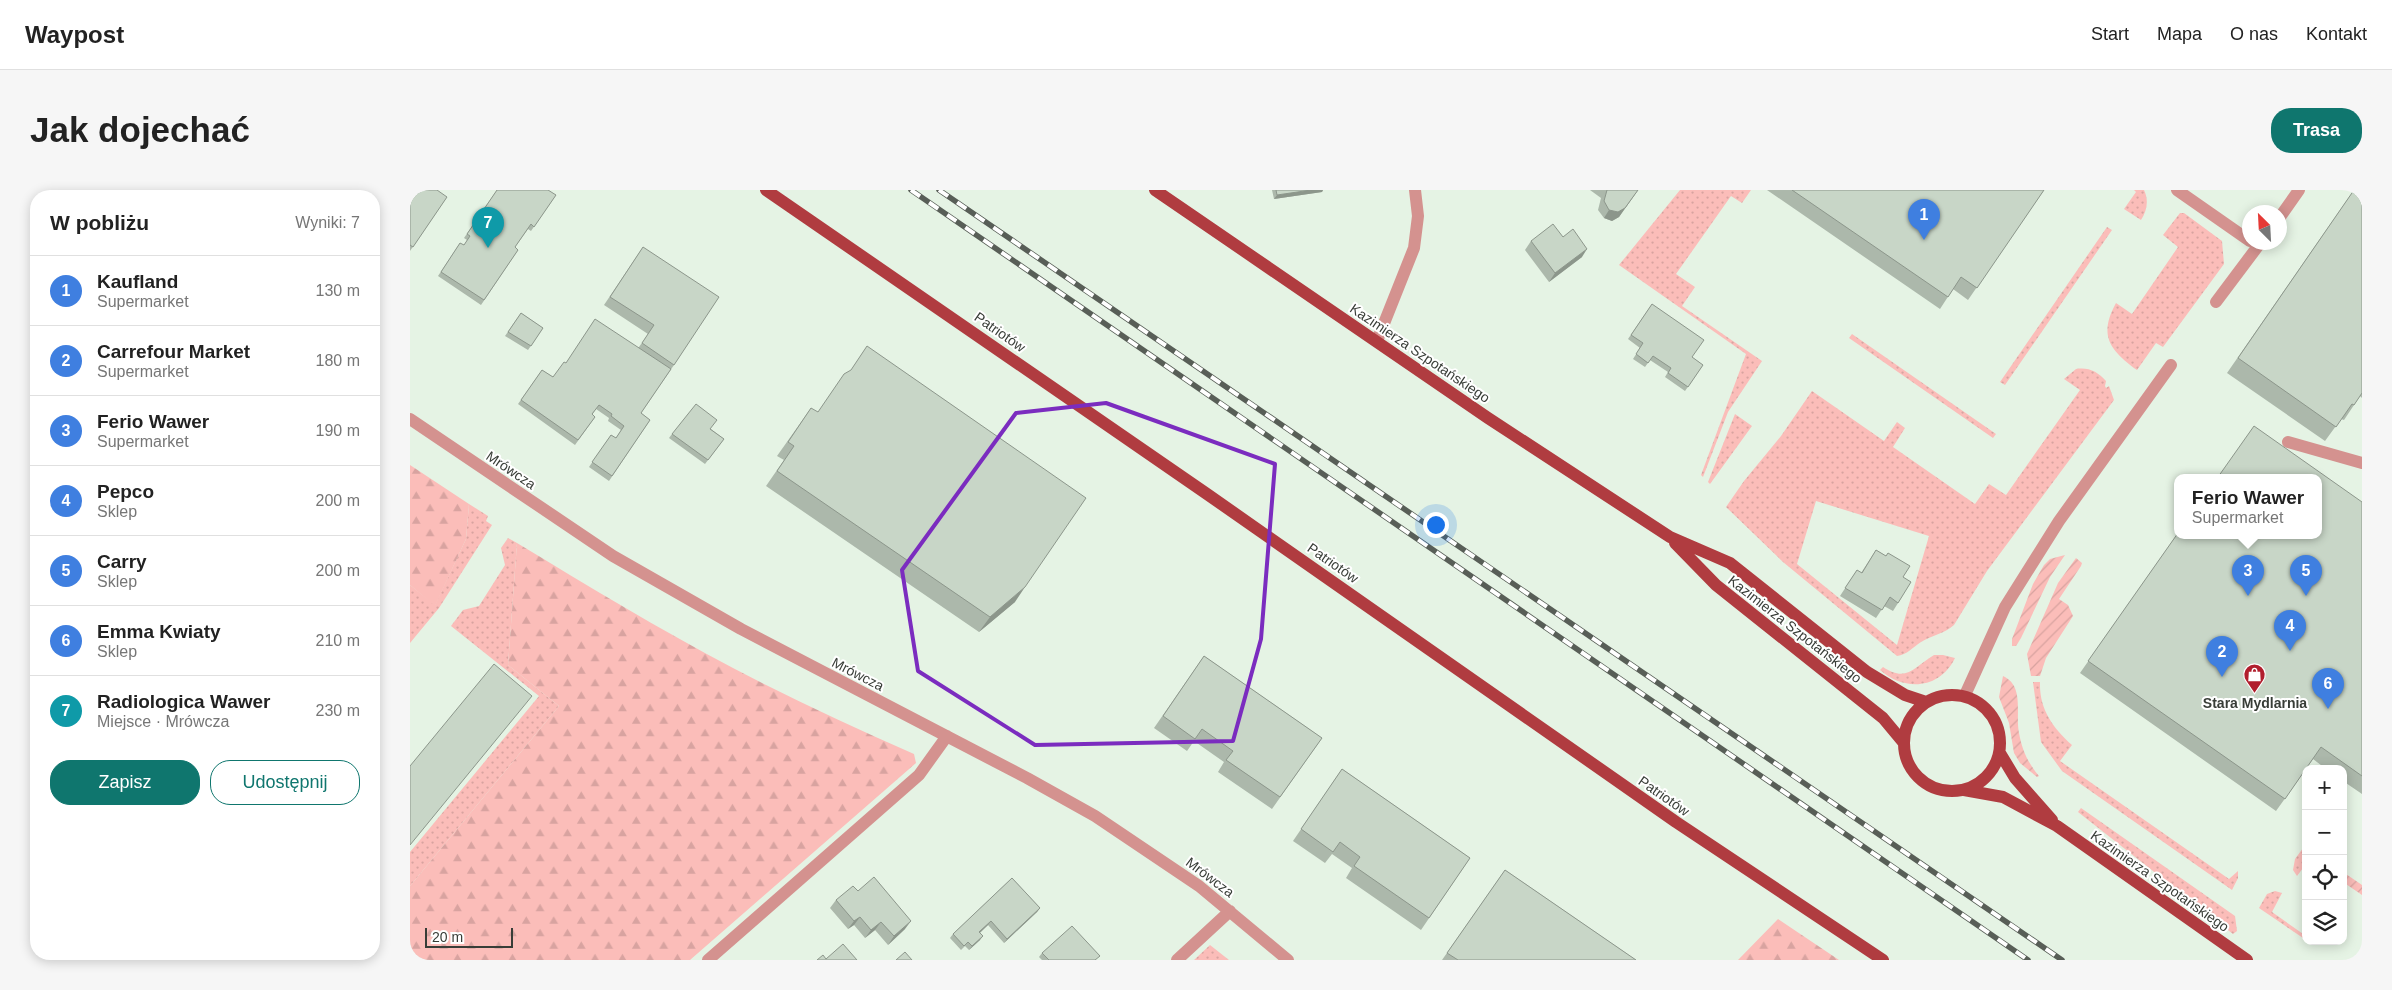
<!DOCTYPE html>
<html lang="pl">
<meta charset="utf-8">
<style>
body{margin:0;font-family:Arial,sans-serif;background:#f6f6f6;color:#222}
.controls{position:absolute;right:15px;bottom:15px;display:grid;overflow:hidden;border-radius:10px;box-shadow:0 2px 12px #0003}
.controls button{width:45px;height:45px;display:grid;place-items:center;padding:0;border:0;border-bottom:1px solid #e0e0e0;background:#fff;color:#222;font:25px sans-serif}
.compass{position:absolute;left:1832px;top:15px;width:45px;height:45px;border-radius:50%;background:#fff;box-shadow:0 2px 12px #0003;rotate:336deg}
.scale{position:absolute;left:15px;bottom:12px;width:88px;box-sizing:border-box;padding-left:5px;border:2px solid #383d37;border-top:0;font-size:14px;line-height:18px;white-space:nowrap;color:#383d37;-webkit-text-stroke:4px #fff;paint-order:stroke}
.you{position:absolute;left:1025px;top:334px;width:18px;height:18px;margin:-12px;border:4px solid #fff;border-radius:50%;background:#1a73e8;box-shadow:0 0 0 8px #1a73e833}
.badge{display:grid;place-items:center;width:32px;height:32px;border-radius:50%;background:#0f766e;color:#fff;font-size:16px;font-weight:700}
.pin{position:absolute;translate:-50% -41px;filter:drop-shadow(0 1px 2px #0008)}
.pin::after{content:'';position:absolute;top:26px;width:18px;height:15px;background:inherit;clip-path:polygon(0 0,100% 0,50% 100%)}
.popup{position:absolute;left:1764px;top:284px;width:148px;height:65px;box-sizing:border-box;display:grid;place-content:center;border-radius:10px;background:#fff;filter:drop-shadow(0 1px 4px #0005);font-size:16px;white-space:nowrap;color:#767676}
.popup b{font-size:19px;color:#222}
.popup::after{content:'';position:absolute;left:50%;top:100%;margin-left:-10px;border:10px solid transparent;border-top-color:#fff}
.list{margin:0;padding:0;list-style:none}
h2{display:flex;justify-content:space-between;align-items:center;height:65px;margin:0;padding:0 20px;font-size:21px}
h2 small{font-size:16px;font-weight:400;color:#767676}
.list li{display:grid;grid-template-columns:32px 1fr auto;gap:15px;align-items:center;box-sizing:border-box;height:70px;padding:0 20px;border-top:1px solid #e0e0e0}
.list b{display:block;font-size:19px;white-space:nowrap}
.list p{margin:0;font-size:16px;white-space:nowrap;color:#767676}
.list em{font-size:16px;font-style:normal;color:#767676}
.actions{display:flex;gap:10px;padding:15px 20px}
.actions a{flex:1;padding:11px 0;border:1px solid #0f766e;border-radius:20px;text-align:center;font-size:18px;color:#0f766e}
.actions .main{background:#0f766e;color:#fff}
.icon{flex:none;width:28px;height:28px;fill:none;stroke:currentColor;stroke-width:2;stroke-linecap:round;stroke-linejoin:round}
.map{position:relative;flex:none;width:1952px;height:770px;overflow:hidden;border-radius:20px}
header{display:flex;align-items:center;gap:30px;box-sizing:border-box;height:70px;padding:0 25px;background:#fff;border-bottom:1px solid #e0e0e0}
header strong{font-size:24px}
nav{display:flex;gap:28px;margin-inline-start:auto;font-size:18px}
.intro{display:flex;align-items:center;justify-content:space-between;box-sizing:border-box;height:120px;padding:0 30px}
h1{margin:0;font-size:35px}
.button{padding:12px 22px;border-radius:20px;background:#0f766e;color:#fff;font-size:18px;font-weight:700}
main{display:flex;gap:30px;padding:0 30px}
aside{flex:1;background:#fff;border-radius:20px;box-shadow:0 2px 12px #0003}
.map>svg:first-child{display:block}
.grass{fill:url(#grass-dots);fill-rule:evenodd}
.forest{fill:url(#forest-firs)}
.garden{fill:url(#garden-furrows)}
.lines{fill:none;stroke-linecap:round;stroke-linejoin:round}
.minor{stroke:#d4928f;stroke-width:12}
.major{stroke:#b03c40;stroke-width:12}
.rail-casing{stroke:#585e57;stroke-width:5.5}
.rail{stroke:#fff;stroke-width:4;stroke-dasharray:11;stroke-linecap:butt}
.wall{fill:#acb8ab}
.shaded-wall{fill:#8c968b}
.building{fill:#c8d6c7;stroke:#8c968b}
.marked{fill:none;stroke:#7b2cbf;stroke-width:4;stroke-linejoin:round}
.labels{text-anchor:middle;stroke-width:4;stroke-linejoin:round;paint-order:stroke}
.street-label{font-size:14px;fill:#383d37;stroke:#fff}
.poi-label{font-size:14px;font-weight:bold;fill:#383d37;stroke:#fff}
</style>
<header>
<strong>Waypost</strong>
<nav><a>Start</a><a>Mapa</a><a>O nas</a><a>Kontakt</a></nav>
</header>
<div class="intro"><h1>Jak dojechać</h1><a class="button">Trasa</a></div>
<main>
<aside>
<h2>W pobliżu<small>Wyniki: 7</small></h2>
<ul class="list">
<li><span class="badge" style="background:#3f7fe0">1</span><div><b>Kaufland</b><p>Supermarket</p></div><em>130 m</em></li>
<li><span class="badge" style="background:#3f7fe0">2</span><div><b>Carrefour Market</b><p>Supermarket</p></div><em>180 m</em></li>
<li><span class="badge" style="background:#3f7fe0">3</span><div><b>Ferio Wawer</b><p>Supermarket</p></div><em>190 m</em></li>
<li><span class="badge" style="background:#3f7fe0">4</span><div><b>Pepco</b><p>Sklep</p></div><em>200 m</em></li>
<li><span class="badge" style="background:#3f7fe0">5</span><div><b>Carry</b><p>Sklep</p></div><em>200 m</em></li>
<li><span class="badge" style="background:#3f7fe0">6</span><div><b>Emma Kwiaty</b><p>Sklep</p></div><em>210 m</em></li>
<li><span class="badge" style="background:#0f9aa8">7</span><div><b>Radiologica Wawer</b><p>Miejsce · Mrówcza</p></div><em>230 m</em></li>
</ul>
<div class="actions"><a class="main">Zapisz</a><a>Udostępnij</a></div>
</aside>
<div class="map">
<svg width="1952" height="770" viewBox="0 0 1952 770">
<defs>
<pattern id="grass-dots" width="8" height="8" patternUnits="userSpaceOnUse" patternTransform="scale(1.25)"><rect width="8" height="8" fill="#fbbdb9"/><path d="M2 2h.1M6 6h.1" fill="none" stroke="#d8a3a0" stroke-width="1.8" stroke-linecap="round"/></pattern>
<pattern id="forest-firs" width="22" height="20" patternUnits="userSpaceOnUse" patternTransform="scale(1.25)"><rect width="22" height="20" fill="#fbbdb9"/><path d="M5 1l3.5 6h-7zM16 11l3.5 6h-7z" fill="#d8a3a0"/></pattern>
<pattern id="garden-furrows" width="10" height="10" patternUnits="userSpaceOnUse" patternTransform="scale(1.25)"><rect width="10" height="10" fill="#fbbdb9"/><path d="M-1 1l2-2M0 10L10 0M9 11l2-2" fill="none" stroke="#d8a3a0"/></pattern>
</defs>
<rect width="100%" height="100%" fill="#e5f3e4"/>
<path class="grass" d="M1270 0H1341L1332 13 1321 6 1266 84 1285 97 1272 116 1352 171 1318 222 1293 287 1291 285 1336 164 1209 75Z
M1724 0H1734C1739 10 1737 21 1731 30L1714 19 1726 2Z
M1770 23H1774L1812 51 1814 74 1753 157 1746 153 1727 180C1700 160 1688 146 1706 113L1722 124 1768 57 1753 45Z
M1697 37 1702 40 1595 195 1590 192Z
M1442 144 1586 244 1583 248 1439 148Z
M1666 179C1679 177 1688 182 1696 191L1695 196 1696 198 1699 196 1704 210 1577 381 1544 435C1534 444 1522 445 1511 452 1503 457 1497 465 1487 466L1373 372 1316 317 1334 291 1371 246 1402 201 1474 251 1487 232 1495 238 1483 257 1565 314 1579 294 1596 305 1670 200 1654 189ZM1406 311 1519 346 1487 455 1387 374Z
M1325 224 1342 236 1300 294 1298 292Z
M59 314 78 326 76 331 82 335 29 418 0 453V395L25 415 56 349Z
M98 348 107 353 98 475 149 516 0 696V662L129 506 41 436 53 420 69 416 95 375 91 358Z
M1524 465H1533L1545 468C1530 499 1495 502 1470 480L1473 477C1497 493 1504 477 1524 465Z
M1623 492H1630C1629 519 1643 538 1662 555L1650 571 1819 689 1828 681V688L1822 700 1652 581 1631 552Z
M1671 618 1825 726 1827 741 1823 744 1668 622Z
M1896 654V674L1887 686 1883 680 1885 669Z
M1865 701 1872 703 1862 722 1896 746V750L1849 718 1857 704Z
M800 755 819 770H784Z"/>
<path class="forest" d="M0 275 59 314 56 349 25 416 0 395Z
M107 353C178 396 249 439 323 478 382 509 443 537 504 564L506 573 280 770H0V696L149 516 98 475Z
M1368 729 1429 770H1328Z"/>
<path class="garden" d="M1655 365 1640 387 1611 448 1606 456H1602V449L1623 394 1634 375 1640 369Z
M1666 368 1672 373 1671 376 1649 409 1658 415 1663 426 1636 468 1630 486H1621L1617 464 1648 393Z
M1593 486C1615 496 1605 524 1609 543 1612 560 1618 573 1629 586L1627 587 1610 573 1604 563 1599 533 1589 507Z
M1933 682 1952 695V705L1933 692Z"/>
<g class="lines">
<path class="minor" d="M1767 0 1840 51
M1870 27 1889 0
M1806 112 1851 52
M967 151 1004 58 1008 26 1005 0
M0 229 203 366 331 439 617 588 685 626 789 696 878 770
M1878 252 1952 273
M1555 505 1595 417 1649 331 1761 175
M298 770 509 585 537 546
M767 770 820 721"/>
<path class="major" d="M356 0 797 304 1266 632 1473 770
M745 0 1078 228 1260 347 1320 373 1457 482 1495 505 1516 512
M1265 353 1306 395 1473 528 1493 552
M1494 553a48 48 0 1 1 96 0a48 48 0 1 1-96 0Z
M1590 563 1605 588 1642 630
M1554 600 1593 607 1647 636 1837 770"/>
<defs>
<path id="rail" d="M501 0 1618 770
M529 0 1652 770"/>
</defs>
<use href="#rail" class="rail-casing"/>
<use href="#rail" class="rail"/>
</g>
<path class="wall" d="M0 0 37 7 0 61Z
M87 0 146 5 121 41 118 39 105 57 108 60 71 115 28 86 50 53 54 55 57 50 54 48Z
M862 0H913L912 2 864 9Z
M1180 0H1228L1209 27 1202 31 1194 28 1188 20 1191 8Z
M1357 0H1634L1558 110 1543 99 1530 119Z
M1944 0H1952V208L1950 206 1934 230 1931 229 1915 251 1817 183Z
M1121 51 1172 67 1139 92 1115 60Z
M233 57 264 175 231 223 240 230 199 291 179 277 201 245 206 248 211 240 198 231 199 228 186 219 182 225 185 227 165 255 108 214 132 180 143 187 156 173 229 157 238 144 194 115Z
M1242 114 1282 167 1293 175 1275 201 1255 187 1258 182 1240 170 1235 177 1223 169 1230 158 1218 149Z
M111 123 133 138 118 160 95 146Z
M401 218 605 412 569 442 356 296 374 270 367 266Z
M301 239 314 249 295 274 259 248 262 244Z
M1952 312V604L1933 591V579H1916L1903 569 1866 621 1670 483 1768 343Z
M1466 360 1476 366 1478 363 1493 387 1488 413 1483 421 1474 416 1466 428 1430 406 1447 380 1451 383Z
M794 466 912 548 862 619 808 582 814 572 784 551 777 561 744 538Z
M932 579 1060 668 1011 740 936 688 942 678 922 664 915 673 883 651Z
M1095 680 1226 770H1032Z
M602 688 630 718 627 722 594 753 578 735 570 743V750L559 760 555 756 551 760 540 748 543 744Z
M448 701 495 739 478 755 465 740 455 748 444 735 438 739 420 718 426 710Z
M632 763 687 770H632L629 767Z"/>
<path class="shaded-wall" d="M901 0H913L912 2 864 9 867 5Z
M1228 0 1209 27 1202 31 1194 28 1199 20Z
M1177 59 1172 67 1139 92 1145 83Z
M615 397 605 412 569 442 580 427Z
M630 718 627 722 594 753 597 749Z
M450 727 444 735 438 739 444 731Z
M501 731 495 739 478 755 484 746Z
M581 731 578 735 566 746 569 742Z
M471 732 465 740 455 748 461 740Z
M573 746 570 750 559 760 562 756Z"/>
<path class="building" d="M0 0H27L37 7 3 57 0 55Z
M87 0H138L146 5 124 37 121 34 105 57 108 60 74 110 31 82 50 53 54 55 60 46 57 44Z
M866 0H901L867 5Z
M1197 0H1228L1215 18 1208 22 1199 20 1194 11Z
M1382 0H1634L1567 98 1551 87 1538 107Z
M1944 0H1952V203L1944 215 1942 214 1926 237 1828 168Z
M1143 34 1153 47 1163 39 1177 59 1145 83 1121 51Z
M233 57 309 107 264 175 232 153 244 135 200 107Z
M1242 114 1294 150 1282 167 1293 175 1278 197 1258 183 1261 178 1243 166 1238 173 1226 164 1233 153 1221 145Z
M111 123 133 138 121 156 98 142Z
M185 129 261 179 231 223 240 230 202 286 182 272 201 245 206 248 214 236 201 226 202 224 189 215 182 224 185 227 168 250 111 210 132 180 143 187 154 172 156 173Z
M457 156 676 308 615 397 580 427 367 281 384 256 378 252 401 218 408 222 434 184 441 180Z
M286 214 307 230 300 239 314 249 298 270 262 244Z
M1844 236 1952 312V586L1911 557 1875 609 1678 471 1768 343V345H1908V287H1808Z
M1466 360 1476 366 1478 363 1500 376 1493 387 1501 392 1488 413 1480 407 1472 420 1435 398 1447 380 1452 383Z
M794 466 912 548 870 607 816 570 823 561 792 539 785 549 753 526Z
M84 474 122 506 0 655V576Z
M932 579 1060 668 1019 728 944 676 950 667 930 652 923 662 891 639Z
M1095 680 1226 770H1048L1037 763Z
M464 687 501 731 484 746 471 732 461 740 450 727 444 731 426 710 443 696 448 701Z
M602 688 630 718 597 749 581 731 569 742 573 746 562 756 558 752 554 756 543 744Z
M662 736 690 766 685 770H639L632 763Z
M433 754 447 770H407L413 765 416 769Z
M495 762 502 770H486Z"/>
<path class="marked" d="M696 213 865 274 851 449 823 551 625 555 508 481 492 380 606 223Z"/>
<defs>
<symbol id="shop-pin" viewBox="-11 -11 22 30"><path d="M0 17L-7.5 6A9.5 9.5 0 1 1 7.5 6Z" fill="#b11e2d" stroke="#fff"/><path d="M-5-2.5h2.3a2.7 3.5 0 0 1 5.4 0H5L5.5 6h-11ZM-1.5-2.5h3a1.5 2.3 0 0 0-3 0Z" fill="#fff"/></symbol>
</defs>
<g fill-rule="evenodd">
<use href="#shop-pin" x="1832" y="472" width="25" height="34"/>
</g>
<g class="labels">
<g class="street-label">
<text transform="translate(590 142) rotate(35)" y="5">Patriotów</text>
<text transform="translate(1010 163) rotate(34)" y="5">Kazimierza Szpotańskiego</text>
<text transform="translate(101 280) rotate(34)" y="5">Mrówcza</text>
<text transform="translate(923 373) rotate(35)" y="5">Patriotów</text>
<text transform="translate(1385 439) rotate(38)" y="5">Kazimierza Szpotańskiego</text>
<text transform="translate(448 484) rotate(27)" y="5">Mrówcza</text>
<text transform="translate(1254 606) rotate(35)" y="5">Patriotów</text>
<text transform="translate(800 687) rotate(37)" y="5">Mrówcza</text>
<text transform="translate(1750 691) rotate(35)" y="5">Kazimierza Szpotańskiego</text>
</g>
<g class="poi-label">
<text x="1845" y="518">Stara Mydlarnia</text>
</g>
</g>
</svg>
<div class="controls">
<button>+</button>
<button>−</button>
<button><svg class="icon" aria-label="locate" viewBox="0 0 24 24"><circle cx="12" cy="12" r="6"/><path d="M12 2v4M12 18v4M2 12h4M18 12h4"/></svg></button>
<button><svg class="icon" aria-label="layers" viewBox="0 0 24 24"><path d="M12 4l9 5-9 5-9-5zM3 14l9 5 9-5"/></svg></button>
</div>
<svg class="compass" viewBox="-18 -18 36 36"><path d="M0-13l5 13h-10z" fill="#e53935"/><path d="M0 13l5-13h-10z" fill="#767676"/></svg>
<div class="scale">20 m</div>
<div class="you"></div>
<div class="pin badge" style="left:1514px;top:50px;background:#3f7fe0">1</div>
<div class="pin badge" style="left:1812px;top:487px;background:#3f7fe0">2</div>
<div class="pin badge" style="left:1838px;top:406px;background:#3f7fe0">3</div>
<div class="popup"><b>Ferio Wawer</b>Supermarket</div>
<div class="pin badge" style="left:1880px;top:461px;background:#3f7fe0">4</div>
<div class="pin badge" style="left:1896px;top:406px;background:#3f7fe0">5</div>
<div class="pin badge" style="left:1918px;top:519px;background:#3f7fe0">6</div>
<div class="pin badge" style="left:78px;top:58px;background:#0f9aa8">7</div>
</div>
</main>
